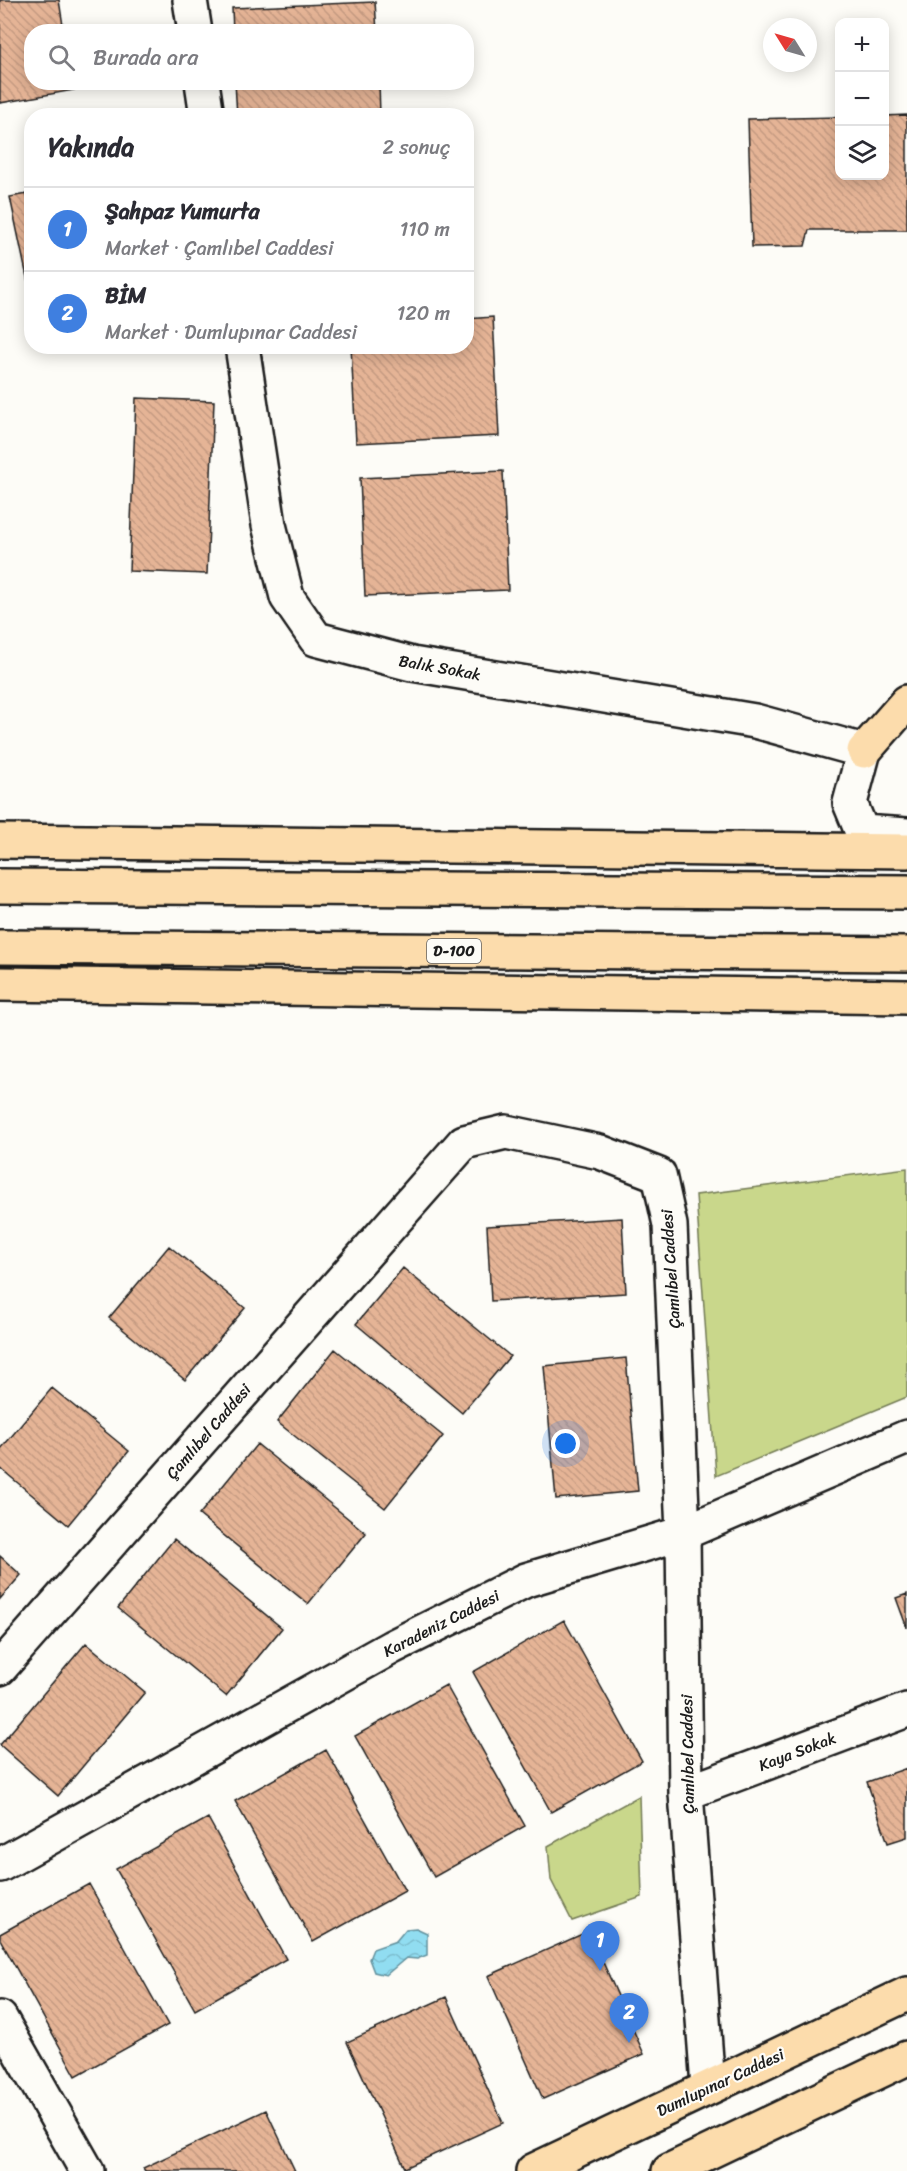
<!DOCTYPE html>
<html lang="tr">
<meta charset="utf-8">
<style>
body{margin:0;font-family:Sriracha,sans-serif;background:#f2f2f3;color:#2b2b33}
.controls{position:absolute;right:18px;top:18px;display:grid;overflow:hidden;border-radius:12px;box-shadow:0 3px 15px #0003}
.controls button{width:54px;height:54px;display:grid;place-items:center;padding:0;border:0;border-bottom:2px solid #e1e1e2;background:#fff;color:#2b2b33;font:30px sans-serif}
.compass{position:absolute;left:763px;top:18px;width:54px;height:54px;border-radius:50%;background:#fff;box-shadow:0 3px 15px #0003;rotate:307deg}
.you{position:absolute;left:566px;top:1444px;width:21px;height:21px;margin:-15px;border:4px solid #fff;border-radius:50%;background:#1a73e8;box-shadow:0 0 0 9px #1a73e833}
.badge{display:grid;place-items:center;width:39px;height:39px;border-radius:50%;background:#1c1c1c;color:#fff;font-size:20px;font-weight:700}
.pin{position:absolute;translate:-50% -50px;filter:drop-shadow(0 2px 3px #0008)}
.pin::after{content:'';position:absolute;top:32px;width:21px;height:18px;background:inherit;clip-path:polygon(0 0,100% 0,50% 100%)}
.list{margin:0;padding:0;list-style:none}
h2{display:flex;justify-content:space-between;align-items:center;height:78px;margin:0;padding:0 24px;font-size:26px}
h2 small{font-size:20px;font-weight:400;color:#7c7c81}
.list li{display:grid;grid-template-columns:39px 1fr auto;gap:18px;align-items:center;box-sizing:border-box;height:84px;padding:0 24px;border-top:2px solid #e1e1e2}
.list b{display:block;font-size:22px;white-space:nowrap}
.list p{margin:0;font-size:20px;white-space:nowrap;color:#7c7c81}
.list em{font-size:20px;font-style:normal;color:#7c7c81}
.icon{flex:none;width:33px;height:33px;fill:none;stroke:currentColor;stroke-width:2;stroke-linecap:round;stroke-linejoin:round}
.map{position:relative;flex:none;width:907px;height:2171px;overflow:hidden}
.search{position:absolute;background:#fff;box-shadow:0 3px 15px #0003;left:24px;top:24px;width:450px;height:66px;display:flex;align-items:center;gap:15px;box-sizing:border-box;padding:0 21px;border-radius:24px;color:#7c7c81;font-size:22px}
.panel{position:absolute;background:#fff;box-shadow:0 3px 15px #0003;left:24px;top:108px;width:450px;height:246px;border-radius:24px}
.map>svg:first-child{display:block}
.green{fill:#c9d78b;stroke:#727a54;stroke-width:1.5}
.water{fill:url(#water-waves);stroke:#62909c;stroke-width:1.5}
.building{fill:url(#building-back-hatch);stroke:#1c1c1c;stroke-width:1.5}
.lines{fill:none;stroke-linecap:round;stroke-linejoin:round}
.minor-casing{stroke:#1c1c1c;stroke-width:38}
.major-casing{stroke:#1c1c1c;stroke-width:38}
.highway-casing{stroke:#1c1c1c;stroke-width:38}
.minor{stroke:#fdfcf7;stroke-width:33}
.major{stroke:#fcdcac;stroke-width:33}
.highway{stroke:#fcdcac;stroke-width:33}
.labels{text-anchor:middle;stroke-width:4.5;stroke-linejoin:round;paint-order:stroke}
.shield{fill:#fdfcf7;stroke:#605f5e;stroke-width:1.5}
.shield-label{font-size:15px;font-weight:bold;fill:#1c1c1c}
.street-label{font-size:16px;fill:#1c1c1c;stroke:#fdfcf7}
</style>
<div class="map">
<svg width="907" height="2171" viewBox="0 0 907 2171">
<defs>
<pattern id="water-waves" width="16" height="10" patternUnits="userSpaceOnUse" patternTransform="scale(1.5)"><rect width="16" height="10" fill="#91ddf1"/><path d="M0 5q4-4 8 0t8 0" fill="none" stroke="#7cbdce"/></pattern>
<pattern id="building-back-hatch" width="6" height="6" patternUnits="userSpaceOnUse" patternTransform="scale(1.5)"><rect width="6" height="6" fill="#e5b496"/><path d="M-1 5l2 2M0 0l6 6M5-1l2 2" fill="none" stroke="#c49a81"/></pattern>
</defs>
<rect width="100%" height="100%" fill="#fdfcf7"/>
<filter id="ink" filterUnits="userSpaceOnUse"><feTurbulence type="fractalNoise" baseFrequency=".0167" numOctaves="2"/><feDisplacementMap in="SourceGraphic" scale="12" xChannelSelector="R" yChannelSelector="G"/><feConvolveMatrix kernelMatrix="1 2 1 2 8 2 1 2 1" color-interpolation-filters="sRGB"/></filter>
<g filter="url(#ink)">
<path class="green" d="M907 1168V1397L716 1476 696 1195Z
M639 1796 642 1897 572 1921 551 1880 548 1846Z"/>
<path class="water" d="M416 1928 427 1933V1955L417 1959 406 1958 386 1975 374 1972 369 1959 373 1949 396 1941 406 1929Z"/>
<path class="building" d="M0 0H59L64 32H32V82H73L74 90 0 103Z
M375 2 377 32H233L232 8Z
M235 82H379L380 116H237Z
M907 115V230H809L805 246 752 247 748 119 840 117V176H884V116Z
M32 193V301L10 197Z
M493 317 499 436 356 443 351 346H466V319Z
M136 398 214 401 207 574 129 571Z
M503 471 508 590 365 596 360 478Z
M622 1218 626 1293 491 1301 487 1226Z
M169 1246 245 1308 185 1380 109 1318Z
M403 1268 510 1356 462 1413 356 1324Z
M335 1349 443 1436 385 1508 277 1422Z
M626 1358 638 1491 556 1499 544 1366Z
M52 1388 129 1451 68 1525 0 1468V1450Z
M257 1444 366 1533 308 1604 199 1515Z
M174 1539 282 1628 226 1696 118 1608Z
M0 1556 21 1575 0 1599Z
M907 1594V1628L896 1598Z
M564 1620 642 1761 551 1812 473 1672Z
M86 1643 145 1692 58 1796 0 1745Z
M446 1685 525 1826 434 1877 355 1736Z
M326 1750 405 1891 313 1942 235 1801Z
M907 1768V1837L888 1843 867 1782Z
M208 1818 286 1959 195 2010 116 1869Z
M89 1884 168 2025 76 2076 0 1939V1934Z
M589 1931 644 2054 543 2099 488 1976Z
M446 1997 503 2123 405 2168 347 2042Z
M266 2110 295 2171H145L143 2168Z"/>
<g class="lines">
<defs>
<path id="minor" d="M190 0 195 32
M202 82 207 116
M242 346 269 525 287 597 316 639 412 664 755 721 864 751 850 803 862 832 907 835
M0 1668 464 1142 506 1132 600 1152 659 1175 670 1225 683 1533 686 1793 708 2086
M686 1793 907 1710
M0 1865 392 1647 526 1580 683 1533 907 1437
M0 2018 87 2171"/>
<path id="major" d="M864 751 907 702
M533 2171 907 1994
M669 2171 907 2058"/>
<path id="highway" d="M0 841 907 851
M0 886 907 892
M0 947 907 954
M0 984 907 997"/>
</defs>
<use href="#minor" class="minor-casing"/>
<use href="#major" class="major-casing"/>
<use href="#highway" class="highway-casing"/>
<use href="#minor" class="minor"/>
<use href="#major" class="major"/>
<use href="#highway" class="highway"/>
</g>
</g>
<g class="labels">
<rect class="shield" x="427" y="939" width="54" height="24" rx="4.5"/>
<g class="shield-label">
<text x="454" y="956">D-100</text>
</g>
<g class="street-label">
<text transform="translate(440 667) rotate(10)" y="6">Balık Sokak</text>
<text transform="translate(670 1269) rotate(-94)" y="6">Çamlıbel Caddesi</text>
<text transform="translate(208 1431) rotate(-49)" y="6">Çamlıbel Caddesi</text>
<text transform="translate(441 1623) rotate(-27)" y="6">Karadeniz Caddesi</text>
<text transform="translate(797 1751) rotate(-21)" y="6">Kaya Sokak</text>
<text transform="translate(687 1754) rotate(-91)" y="6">Çamlıbel Caddesi</text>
<text transform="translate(720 2082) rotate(-25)" y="6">Dumlupınar Caddesi</text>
</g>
</g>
</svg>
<div class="controls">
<button>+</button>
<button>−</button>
<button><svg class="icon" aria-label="layers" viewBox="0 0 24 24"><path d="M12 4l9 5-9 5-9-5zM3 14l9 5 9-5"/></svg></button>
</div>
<svg class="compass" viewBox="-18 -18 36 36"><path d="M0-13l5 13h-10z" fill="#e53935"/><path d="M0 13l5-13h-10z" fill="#7c7c81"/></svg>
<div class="you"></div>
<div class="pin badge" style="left:600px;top:1971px;background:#3f7fe0">1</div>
<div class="pin badge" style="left:629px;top:2043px;background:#3f7fe0">2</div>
<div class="search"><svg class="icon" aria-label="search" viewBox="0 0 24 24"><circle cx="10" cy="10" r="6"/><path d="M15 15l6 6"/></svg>Burada ara</div>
<section class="panel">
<h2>Yakında<small>2 sonuç</small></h2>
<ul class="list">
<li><span class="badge" style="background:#3f7fe0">1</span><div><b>Şahpaz Yumurta</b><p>Market · Çamlıbel Caddesi</p></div><em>110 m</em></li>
<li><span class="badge" style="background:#3f7fe0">2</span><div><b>BİM</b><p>Market · Dumlupınar Caddesi</p></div><em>120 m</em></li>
</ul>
</section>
</div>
